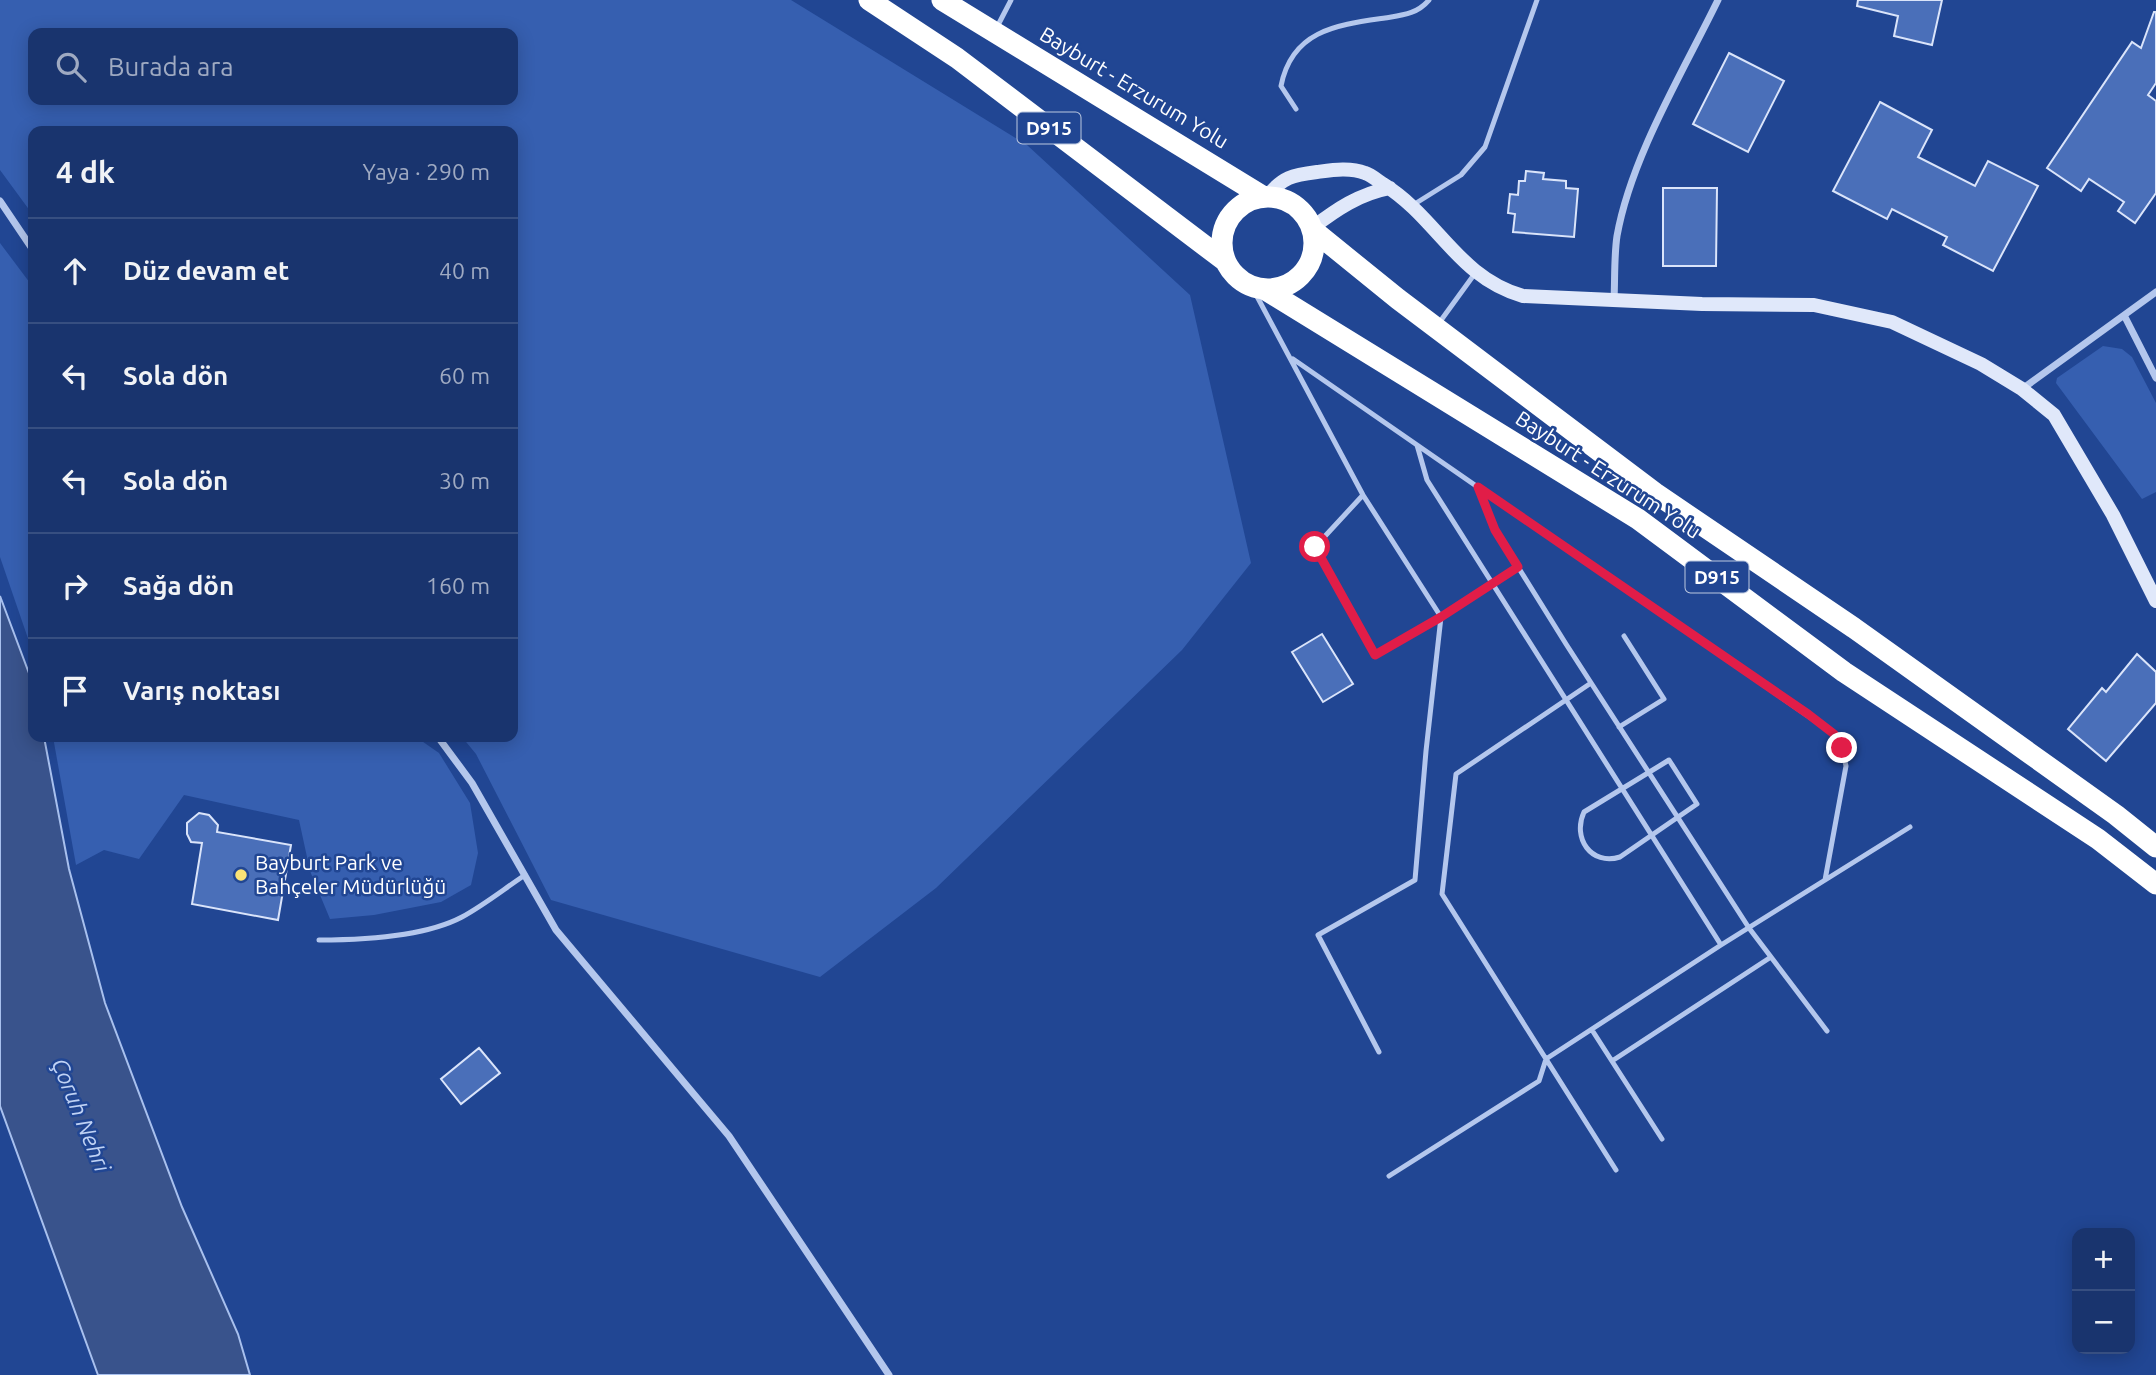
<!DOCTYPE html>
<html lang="tr">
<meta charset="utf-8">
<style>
body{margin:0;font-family:Ubuntu,sans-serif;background:#263f76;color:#f1f3f6}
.controls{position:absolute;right:21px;bottom:21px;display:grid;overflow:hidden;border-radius:14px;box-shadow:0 4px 18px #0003}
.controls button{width:63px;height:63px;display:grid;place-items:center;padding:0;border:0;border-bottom:2px solid #374f81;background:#19346e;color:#f1f3f6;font:35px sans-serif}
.stop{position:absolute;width:21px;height:21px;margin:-16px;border:5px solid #e11d48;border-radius:50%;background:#fff}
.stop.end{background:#e11d48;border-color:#fff;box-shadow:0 2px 7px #0008}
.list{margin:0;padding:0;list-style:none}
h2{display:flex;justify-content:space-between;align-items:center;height:91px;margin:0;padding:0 28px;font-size:30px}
h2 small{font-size:23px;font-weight:400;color:#9faac2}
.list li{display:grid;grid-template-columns:46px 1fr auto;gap:21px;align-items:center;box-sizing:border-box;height:105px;padding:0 28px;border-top:2px solid #374f81}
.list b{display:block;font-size:26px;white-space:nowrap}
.list em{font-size:23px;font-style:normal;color:#9faac2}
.icon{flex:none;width:38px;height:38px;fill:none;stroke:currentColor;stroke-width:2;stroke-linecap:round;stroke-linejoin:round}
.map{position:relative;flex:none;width:2156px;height:1375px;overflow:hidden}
.search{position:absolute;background:#19346e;box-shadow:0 4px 18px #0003;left:28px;top:28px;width:490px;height:77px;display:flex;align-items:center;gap:18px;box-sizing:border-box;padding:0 24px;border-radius:14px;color:#9faac2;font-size:26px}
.panel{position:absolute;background:#19346e;box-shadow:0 4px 18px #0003;left:28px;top:126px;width:490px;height:616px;border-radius:14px}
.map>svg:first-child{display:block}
.green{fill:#365fb0;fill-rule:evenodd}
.water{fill:#39538c;stroke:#a8c0ee;stroke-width:2}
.building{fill:#4a6fb9;stroke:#dae4fa;stroke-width:2}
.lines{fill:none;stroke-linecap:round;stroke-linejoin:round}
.lane{stroke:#b4c7ed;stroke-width:5}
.street{stroke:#b4c7ed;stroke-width:7}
.secondary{stroke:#e0e8fa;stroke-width:14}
.highway{stroke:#fff;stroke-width:21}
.route{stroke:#e11d48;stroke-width:9}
.poi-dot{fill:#fae376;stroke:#214693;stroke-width:2.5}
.labels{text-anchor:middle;stroke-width:5;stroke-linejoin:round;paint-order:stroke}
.shield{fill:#214693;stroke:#bcc8df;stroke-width:2}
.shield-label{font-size:19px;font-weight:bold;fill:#fff}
.street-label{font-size:21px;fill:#fff;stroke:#214693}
.poi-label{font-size:21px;fill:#fff;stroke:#214693;text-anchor:start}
.water-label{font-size:23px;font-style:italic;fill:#c0d2f4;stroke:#214693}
</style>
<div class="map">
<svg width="2156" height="1375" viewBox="0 0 2156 1375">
<rect width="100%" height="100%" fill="#214693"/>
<path class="green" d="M0 0H791L1027 145 1190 295 1251 563 1182 650 936 888 820 977 551 900 476 754 462 737H513V131H33V215L0 170ZM513 33V100H33V33Z
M0 243 33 287V653L0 557Z
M2103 346 2122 349 2132 357 2156 403V492L2142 499 2056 383 2057 378Z
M53 737H416L439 753 470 803 478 853 471 885 441 902 374 915 330 919 310 871 299 820 184 795 139 859 104 850 76 865Z"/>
<path class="water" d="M0 596 33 684V737H44L69 869 105 1003 182 1207 238 1334 250 1375H98L0 1106Z"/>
<path class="building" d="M1858 0H1942L1932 45 1894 36 1898 16 1857 6Z
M2154 12H2156V83L2148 95 2156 101V193L2135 223 2118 211 2124 202 2089 179 2081 191 2047 168 2132 42 2141 48Z
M1729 53 1784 81 1748 152 1693 124Z
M1880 102 1932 130 1918 157 1975 186 1988 161 2038 186 1993 271 1943 245 1947 237 1892 209 1887 219 1833 191Z
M1526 171 1544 173 1543 179 1566 181V188L1578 189 1574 237 1513 232 1515 214 1508 213 1510 194 1518 195 1519 181H1525Z
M1663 188H1717L1716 266H1663Z
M1322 634 1353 684 1323 702 1292 652Z
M2137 654 2156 672V703L2106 761 2068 729 2102 688 2106 692Z
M199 813 209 815 218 825 217 832 291 845 278 920 192 904 202 843 191 842 187 834V823Z
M479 1048 500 1073 461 1104 441 1079Z"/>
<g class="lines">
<path class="lane" d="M996 29 1011 0
M1296 109 1281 86C1292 30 1337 25 1385 18 1403 15 1417 14 1429 0
M1413 205 1461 175 1485 147 1537 0
M1252 287 1363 495 1441 617 1426 751 1415 880 1318 935 1379 1052
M1439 323 1476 272
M1293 359 1834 734 1842 748 1846 766 1825 880
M1417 445 1427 480 1721 945
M1478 487 1495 530 1566 644 1749 928 1827 1031
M1363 495 1315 547 1375 655 1441 617 1518 567
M1591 683 1456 774 1442 894 1616 1170
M1619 727 1664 699 1624 636
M1669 760 1697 804 1620 857C1591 866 1572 838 1584 812Z
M319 940C361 940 424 937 462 917 484 905 504 889 525 875
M1592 1030 1662 1139
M1612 1061 1771 957
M1389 1176 1539 1081 1546 1059 1721 945 1910 827"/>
<path class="street" d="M0 201 33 250
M1614 300C1615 279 1614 256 1617 236 1631 157 1683 72 1718 0
M2125 317 2156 378
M2022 389 2156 292
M438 737 472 783 556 930 729 1136 889 1375"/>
<path class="secondary" d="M1267 197C1282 177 1293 175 1317 172 1332 170 1350 167 1365 173 1371 175 1377 180 1383 184 1438 218 1457 277 1523 296L1702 304 1814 305 1892 322 1981 364 2022 389 2054 415 2113 515 2156 601
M1312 228C1337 209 1359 194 1390 188"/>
<path class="highway" d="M869 0 957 58 1225 261
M942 0 1264 197
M1222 243a46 46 0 1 1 92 0a46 46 0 1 1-92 0Z
M1314 231 1398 299 1655 493 1854 628 2116 815 2156 847
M1264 289 1638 519 1844 672 2098 839 2156 884"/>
</g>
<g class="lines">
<path class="route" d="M1315 547 1375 655 1441 617 1518 567 1495 530 1478 487 1808 714 1834 734 1842 748"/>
</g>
<circle class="poi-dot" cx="241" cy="875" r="7"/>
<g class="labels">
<g class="shield">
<rect x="1017.5" y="112.5" width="63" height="31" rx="5"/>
<rect x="1685.5" y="561.5" width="63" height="31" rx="5"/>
</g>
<g class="shield-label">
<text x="1049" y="135">D915</text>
<text x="1717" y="584">D915</text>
</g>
<g class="street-label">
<text transform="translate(1134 88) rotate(31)" y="7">Bayburt - Erzurum Yolu</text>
<text transform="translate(1608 475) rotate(33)" y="7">Bayburt - Erzurum Yolu</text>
</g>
<g class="poi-label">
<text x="255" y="870">Bayburt Park ve<tspan x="255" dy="24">Bahçeler Müdürlüğü</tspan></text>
</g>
<g class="water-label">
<text transform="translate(81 1115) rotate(68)" y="8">Çoruh Nehri</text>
</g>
</g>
</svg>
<div class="controls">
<button>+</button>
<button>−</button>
</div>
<div class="stop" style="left:1315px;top:547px"></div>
<div class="stop end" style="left:1842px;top:748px"></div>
<div class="search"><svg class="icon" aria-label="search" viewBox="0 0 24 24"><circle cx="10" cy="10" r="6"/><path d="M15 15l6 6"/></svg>Burada ara</div>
<section class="panel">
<h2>4 dk<small>Yaya · 290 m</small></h2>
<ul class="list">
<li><svg class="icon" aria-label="ahead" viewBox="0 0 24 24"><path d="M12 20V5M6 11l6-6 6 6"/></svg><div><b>Düz devam et</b></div><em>40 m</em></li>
<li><svg class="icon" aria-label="left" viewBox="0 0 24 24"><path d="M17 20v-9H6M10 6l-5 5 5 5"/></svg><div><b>Sola dön</b></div><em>60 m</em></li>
<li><svg class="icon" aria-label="left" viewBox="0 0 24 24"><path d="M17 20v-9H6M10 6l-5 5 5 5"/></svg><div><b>Sola dön</b></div><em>30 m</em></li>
<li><svg class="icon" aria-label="right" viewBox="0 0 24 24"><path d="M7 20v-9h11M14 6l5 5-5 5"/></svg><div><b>Sağa dön</b></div><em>160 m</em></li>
<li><svg class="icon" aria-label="arrive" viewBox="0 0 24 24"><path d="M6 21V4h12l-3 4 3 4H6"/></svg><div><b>Varış noktası</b></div></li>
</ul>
</section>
</div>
